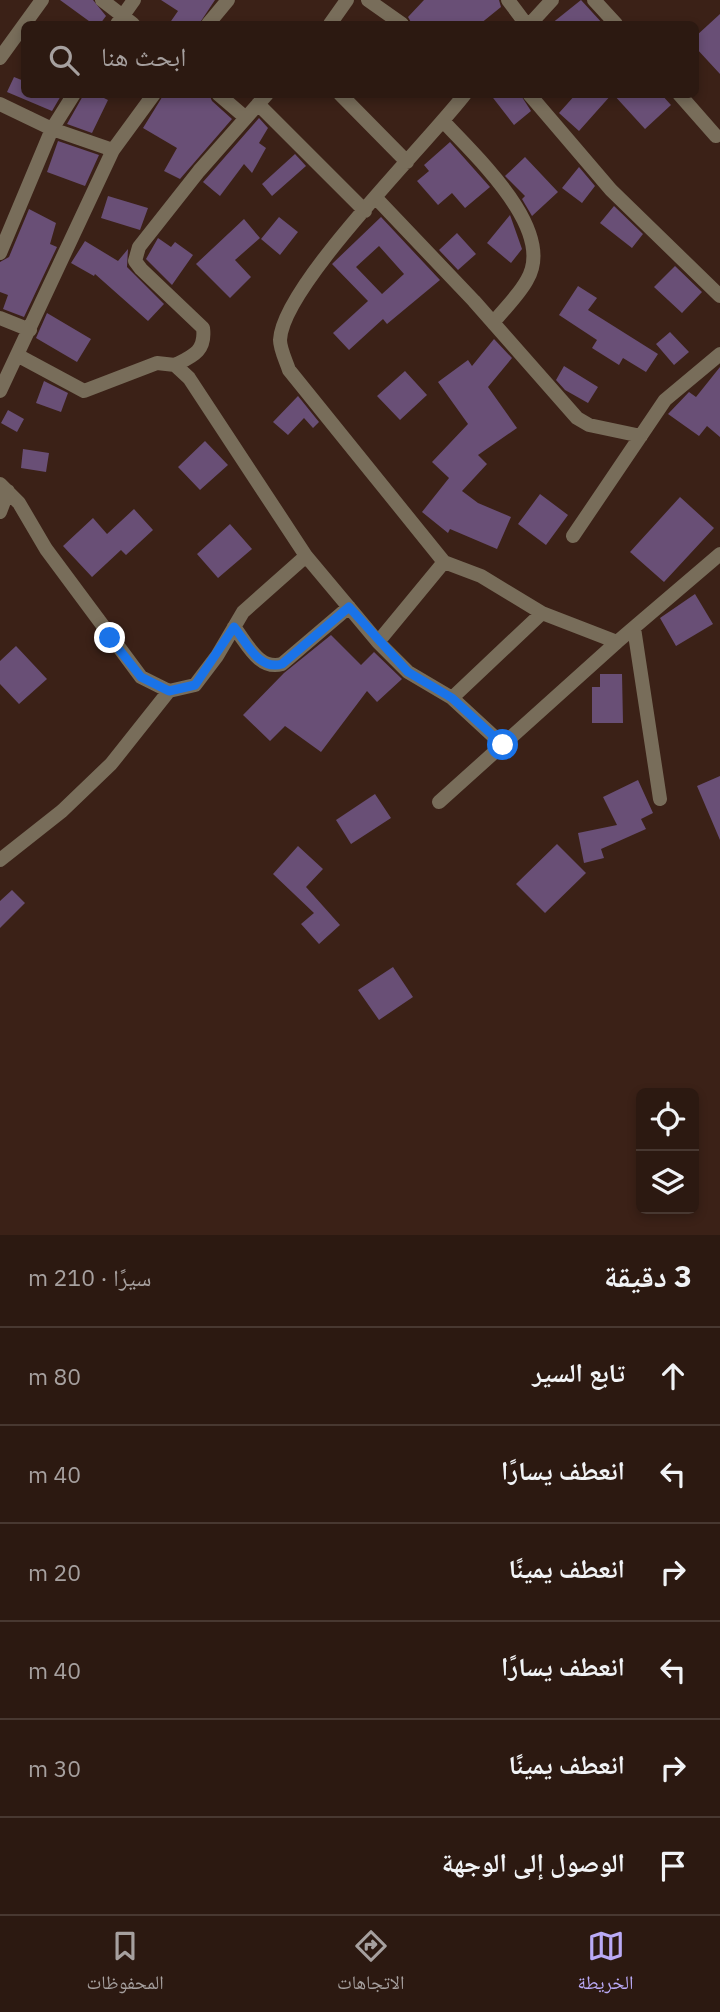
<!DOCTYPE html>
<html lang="ar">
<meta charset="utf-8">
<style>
body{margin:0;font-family:"IBM Plex Sans","Noto Naskh Arabic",sans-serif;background:#38261f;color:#f1f3f6;direction:rtl}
.controls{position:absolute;right:21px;bottom:21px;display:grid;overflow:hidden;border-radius:10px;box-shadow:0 4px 10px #0003}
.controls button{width:63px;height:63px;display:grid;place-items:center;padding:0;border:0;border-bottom:2px solid #483831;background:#2c1911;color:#f1f3f6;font:35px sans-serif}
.stop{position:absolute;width:21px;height:21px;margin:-16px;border:5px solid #1a73e8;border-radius:50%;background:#fff}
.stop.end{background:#1a73e8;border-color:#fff;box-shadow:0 2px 7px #0008}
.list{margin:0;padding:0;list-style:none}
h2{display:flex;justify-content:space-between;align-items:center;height:91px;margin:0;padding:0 28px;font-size:30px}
h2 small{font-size:23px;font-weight:400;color:#a6a09f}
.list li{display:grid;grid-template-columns:46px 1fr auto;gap:21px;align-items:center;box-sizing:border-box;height:98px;padding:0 28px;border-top:2px solid #483831}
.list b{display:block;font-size:26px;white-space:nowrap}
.list em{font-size:23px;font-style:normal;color:#a6a09f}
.icon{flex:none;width:38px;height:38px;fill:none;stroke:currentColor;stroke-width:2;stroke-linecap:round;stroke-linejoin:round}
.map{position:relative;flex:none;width:720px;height:1235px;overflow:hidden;direction:ltr}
.search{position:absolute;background:#2c1911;box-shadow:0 4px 10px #0003;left:21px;right:21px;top:21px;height:77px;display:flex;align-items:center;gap:18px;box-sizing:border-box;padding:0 24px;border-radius:10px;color:#a6a09f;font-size:26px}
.sheet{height:679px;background:#2c1911}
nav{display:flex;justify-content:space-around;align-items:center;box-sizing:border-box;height:98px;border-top:2px solid #483831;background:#2c1911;font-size:19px;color:#a6a09f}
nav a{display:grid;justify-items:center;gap:4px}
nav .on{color:#baaaf6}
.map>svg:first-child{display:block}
.building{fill:#694f76;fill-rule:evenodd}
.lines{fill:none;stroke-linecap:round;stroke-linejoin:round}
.street{stroke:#786d5a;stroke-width:14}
.route{stroke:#1a73e8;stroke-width:9}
</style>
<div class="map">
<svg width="720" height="1235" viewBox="0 0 720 1235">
<rect width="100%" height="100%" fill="#3b2117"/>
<path class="building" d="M60 0H93L106 16 100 24H93Z
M161 0H215L199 24H169L178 11Z
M424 0H499L501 7 480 24H412L408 17Z
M581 0 603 24H551Z
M720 14V74L696 48V36Z
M14 77 24 81V94H62L52 111 7 92Z
M84 94H96L108 100 92 133 67 124Z
M164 94H209L212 101 232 119 180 179 164 171 177 148 143 128Z
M490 94H520L531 111 514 125Z
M576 94H612L579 131 559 113Z
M613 94H661L671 105 645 129Z
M259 118 268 128 259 143 266 148 252 173 244 164 220 196 203 182Z
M58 141 99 155 85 186 47 172Z
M450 142 490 187 465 208 452 193 438 205 417 181 429 171 424 165Z
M295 154 306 166 272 196 262 184Z
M525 157 558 192 532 216 522 199 525 196 505 176Z
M579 167 595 186 582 203 562 188Z
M108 196 148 208 140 230 101 218Z
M614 206 643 234 632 248 600 223Z
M29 209 56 223 50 244 57 247 24 317 3 309 8 295 0 292V262L9 257Z
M510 215 522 249 511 263 487 243Z
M279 217 298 232 280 255 261 239Z
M381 217 440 280 387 324 383 319 349 350 333 333 368 301 332 264ZM379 246 404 274 382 294 356 267Z
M244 219 260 238 235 260 251 277 230 298 196 264Z
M457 233 476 254 458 270 439 250Z
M158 238 171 247 175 242 193 255 172 285 146 259Z
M85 241 118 261 128 249 127 267 164 304 148 321 95 274 94 276 71 263Z
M675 266 702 292 682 313 654 287Z
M578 286 597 298 588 310 658 354 646 372 623 358 619 365 592 348 597 340 559 315Z
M47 313 91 339 77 362 36 338Z
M670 332 689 352 674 365 656 344Z
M494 339 512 358 488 387 517 428 478 455 487 464 462 491 478 503 511 517 497 549 450 529 448 533 422 512 449 478 432 462 468 424 438 382 468 360 472 366Z
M564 366 598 387 588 403 565 390 556 380Z
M720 367V437L707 426 699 436 668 414 689 392 696 397Z
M405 371 427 395 400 420 377 396Z
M44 381 68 393 61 412 36 403Z
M298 396 319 422 313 428 304 418 288 435 273 422Z
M8 410 24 419 17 432 1 423Z
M205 441 228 465 200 490 178 467Z
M23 449 49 453 46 472 21 468Z
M540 494 568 515 546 545 518 524Z
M680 497 714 528 664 582 630 552Z
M134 509 153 530 126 555 121 550 92 577 63 546 93 518 107 534Z
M230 524 252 549 218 578 197 554Z
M695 594 713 624 676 646 660 618Z
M331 635 361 665 374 652 402 679 377 702 367 691 321 752 285 726 270 741 243 715 284 673Z
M16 646 47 679 19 704 0 684V661Z
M600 674H622L623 723H592V687H600Z
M720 776V840L697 786Z
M638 780 653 813 641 819 646 829 601 849 604 858 584 863 578 833 617 825 603 797Z
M375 794 391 818 351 844 336 820Z
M557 844 586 873 545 913 516 884Z
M298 846 323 869 306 887 340 925 319 944 301 924 314 913 273 874Z
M12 890 25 903 0 928V901Z
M393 967 413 997 379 1020 358 990Z"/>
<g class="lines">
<path class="street" d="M102 0 133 24
M368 0 402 24
M508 0 526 24
M594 0 616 24
M117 24 134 0
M208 24 228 0
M330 24 347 0
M530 24 552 0
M0 58 42 0
M218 94 246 118
M340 94 407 162
M465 94C427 144 282 286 280 340 280 349 286 361 289 370L444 562 481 576 542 613 617 642
M529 94 611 190 720 296
M679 94 716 136
M0 104 52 129 113 150
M258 104 365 211
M444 122C475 156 557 230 527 280 519 295 504 309 493 323
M376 198 474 301 577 418 589 425 641 436
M0 253 52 129 74 94
M0 318 30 330
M17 355 84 391 157 363 175 365 189 378 306 556 378 642 408 672 452 698 503 745
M175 365C193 356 206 351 203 328L141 269 135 261 139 247 199 171 267 94
M0 391 113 150 154 94
M0 484 19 503 46 549 141 677 169 691 195 685 217 656 243 612 306 556
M0 512 8 491
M573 536 665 400 720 354
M234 627C247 643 259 671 282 664L349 607
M634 628 660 799
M378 642 444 562
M452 698 542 613
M439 802 617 642 720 554
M0 860 62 811 111 764 169 691"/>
</g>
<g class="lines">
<path class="route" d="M110 638 141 677 169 691 195 685 234 627C247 643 259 671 282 664L349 607 408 672 452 698 503 745"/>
</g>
</svg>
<div class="controls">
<button><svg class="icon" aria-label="locate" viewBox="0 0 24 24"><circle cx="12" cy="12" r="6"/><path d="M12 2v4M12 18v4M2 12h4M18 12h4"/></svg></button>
<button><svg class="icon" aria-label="layers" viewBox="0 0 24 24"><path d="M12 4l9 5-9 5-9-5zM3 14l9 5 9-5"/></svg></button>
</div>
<div class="stop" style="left:503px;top:745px"></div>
<div class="stop end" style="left:110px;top:638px"></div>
<div class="search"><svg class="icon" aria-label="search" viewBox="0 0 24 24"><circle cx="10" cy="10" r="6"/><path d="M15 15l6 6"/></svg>ابحث هنا</div>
</div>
<section class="sheet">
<h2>3 دقيقة<small>سيرًا · 210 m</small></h2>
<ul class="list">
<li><svg class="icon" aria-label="ahead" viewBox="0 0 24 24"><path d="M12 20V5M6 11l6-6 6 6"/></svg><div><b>تابع السير</b></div><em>80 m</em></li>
<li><svg class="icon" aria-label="left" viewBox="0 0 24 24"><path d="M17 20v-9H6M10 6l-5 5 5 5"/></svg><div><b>انعطف يسارًا</b></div><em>40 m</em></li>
<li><svg class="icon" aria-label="right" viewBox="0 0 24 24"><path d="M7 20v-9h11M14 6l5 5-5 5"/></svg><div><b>انعطف يمينًا</b></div><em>20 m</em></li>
<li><svg class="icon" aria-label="left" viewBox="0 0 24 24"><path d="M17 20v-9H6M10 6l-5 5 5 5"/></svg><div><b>انعطف يسارًا</b></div><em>40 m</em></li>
<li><svg class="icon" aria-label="right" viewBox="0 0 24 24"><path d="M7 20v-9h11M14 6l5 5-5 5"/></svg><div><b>انعطف يمينًا</b></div><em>30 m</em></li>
<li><svg class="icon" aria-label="arrive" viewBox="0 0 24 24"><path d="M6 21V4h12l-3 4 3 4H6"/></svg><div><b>الوصول إلى الوجهة</b></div></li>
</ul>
</section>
<nav>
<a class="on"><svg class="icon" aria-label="map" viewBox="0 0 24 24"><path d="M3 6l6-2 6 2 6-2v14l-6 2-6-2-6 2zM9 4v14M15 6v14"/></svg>الخريطة</a>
<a><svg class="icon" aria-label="directions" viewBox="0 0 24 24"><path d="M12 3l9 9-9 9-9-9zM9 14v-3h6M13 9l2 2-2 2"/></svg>الاتجاهات</a>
<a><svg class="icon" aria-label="saved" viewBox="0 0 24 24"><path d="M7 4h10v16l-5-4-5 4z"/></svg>المحفوظات</a>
</nav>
